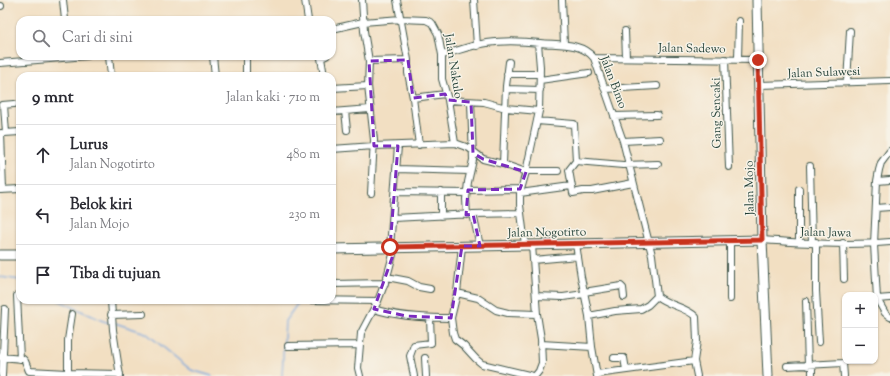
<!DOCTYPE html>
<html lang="id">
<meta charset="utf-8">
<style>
body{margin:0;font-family:"Sorts Mill Goudy",serif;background:#f2f2f3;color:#2b2b33}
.controls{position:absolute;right:12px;bottom:12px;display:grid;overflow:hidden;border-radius:8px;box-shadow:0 1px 3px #0004}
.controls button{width:36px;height:36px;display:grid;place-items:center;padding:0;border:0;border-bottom:1px solid #e1e1e2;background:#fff;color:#2b2b33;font:20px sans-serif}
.stop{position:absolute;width:12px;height:12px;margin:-9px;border:3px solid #c8321e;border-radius:50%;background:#fff}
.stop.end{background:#c8321e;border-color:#fff;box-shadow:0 1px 4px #0008}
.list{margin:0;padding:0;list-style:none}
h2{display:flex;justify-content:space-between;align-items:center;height:52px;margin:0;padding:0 16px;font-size:17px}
h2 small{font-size:13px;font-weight:400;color:#7c7c81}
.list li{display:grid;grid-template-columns:26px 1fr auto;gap:12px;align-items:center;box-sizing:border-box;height:60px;padding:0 16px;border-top:1px solid #e1e1e2}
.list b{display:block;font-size:15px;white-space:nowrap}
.list p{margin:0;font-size:13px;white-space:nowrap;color:#7c7c81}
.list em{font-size:13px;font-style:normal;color:#7c7c81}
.icon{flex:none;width:22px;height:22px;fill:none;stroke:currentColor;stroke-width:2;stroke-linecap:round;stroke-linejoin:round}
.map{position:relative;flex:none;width:890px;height:376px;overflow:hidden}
.search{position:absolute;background:#fff;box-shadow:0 1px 3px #0004;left:16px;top:16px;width:320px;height:44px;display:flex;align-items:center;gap:10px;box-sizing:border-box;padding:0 14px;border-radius:12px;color:#7c7c81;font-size:15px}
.panel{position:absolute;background:#fff;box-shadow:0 1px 3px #0004;left:16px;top:72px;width:320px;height:232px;border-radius:12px}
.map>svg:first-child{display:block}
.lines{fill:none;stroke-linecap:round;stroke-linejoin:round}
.stream{stroke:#70a2db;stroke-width:1.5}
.street-casing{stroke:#3f5549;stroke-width:8}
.secondary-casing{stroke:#3f5549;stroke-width:11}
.street{stroke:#fff;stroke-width:6}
.secondary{stroke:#fff;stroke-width:9}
.route{stroke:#c8321e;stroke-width:5}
.marked{fill:none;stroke:#7b2cbf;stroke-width:3;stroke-dasharray:8 5;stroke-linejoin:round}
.labels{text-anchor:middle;stroke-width:3;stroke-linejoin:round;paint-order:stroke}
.street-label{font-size:12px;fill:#1f3d34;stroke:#f7f3e8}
</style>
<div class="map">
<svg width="890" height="376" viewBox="0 0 890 376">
<rect width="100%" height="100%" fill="#f7f3e8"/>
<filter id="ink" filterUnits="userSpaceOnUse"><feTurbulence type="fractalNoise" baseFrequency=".025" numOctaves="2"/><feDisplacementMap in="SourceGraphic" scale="8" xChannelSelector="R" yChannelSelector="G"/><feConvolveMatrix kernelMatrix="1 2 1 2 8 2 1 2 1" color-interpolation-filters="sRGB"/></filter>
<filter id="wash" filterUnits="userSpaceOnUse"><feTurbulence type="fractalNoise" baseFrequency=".012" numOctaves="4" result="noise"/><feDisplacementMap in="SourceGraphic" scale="16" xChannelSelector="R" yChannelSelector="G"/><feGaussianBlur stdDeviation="0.9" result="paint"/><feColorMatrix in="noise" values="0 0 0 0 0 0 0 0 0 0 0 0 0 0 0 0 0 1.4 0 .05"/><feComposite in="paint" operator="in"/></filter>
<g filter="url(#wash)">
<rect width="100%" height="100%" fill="#f2dfc2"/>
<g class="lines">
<path class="stream" d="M0 277 20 280
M58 300 103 321 111 323
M115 323 146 333 191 370 212 376
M282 376 285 321 300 300"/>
</g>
</g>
<g filter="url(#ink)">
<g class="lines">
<defs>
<path id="street" d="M63 0 65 20
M305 0 308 20
M362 0 364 31 369 61 368 86 374 140 371 193
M397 0 408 60V73L413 98 419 145
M474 0 477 46
M562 0 564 44
M0 6H1
M332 29 363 22 401 19 426 20 432 23 438 34 442 55V79L448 100 455 143
M625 31 626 58
M442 55C457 51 472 45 487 43 505 40 522 41 540 43 559 45 581 42 594 58L623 141 652 255 657 296C668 306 685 306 696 317L697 341 694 361 697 376
M109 56 111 76
M213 56 215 76
M246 56V76
M594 58 758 60
M725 59 729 167
M738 59 739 21
M369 61 408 60
M0 63 87 56
M507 74H540
M324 76 321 58 326 56
M540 80 589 73
M847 82 850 31
M759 85 890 81
M332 88 368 86
M506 89 540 90
M605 89 657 86
M413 98 445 94
M448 100 484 102 506 108 539 111
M2 105 14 104
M4 105 6 133
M345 111 347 130
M332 112 370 109
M614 116 657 115
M537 121 574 124 576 161
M1 133 3 190
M4 133 20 132
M623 141 660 139
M332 149 374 146 455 143 469 148 483 159 503 164 526 172
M890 151 881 163 879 170 877 181 874 244 877 299 885 313 890 317
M576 161 569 170 573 193 583 191H592L633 183
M576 161 623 165 658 164
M503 164 506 86 509 62
M810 166 812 243
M396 169 470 171
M526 171H558
M877 181 890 180
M799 189V242
M0 190 20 189
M468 190 520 189
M395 192 467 193
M520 193 571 186
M876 208 890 207
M473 214 480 246
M467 215 466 199 468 182 473 160 471 102
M441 216V192
M393 218 473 214 521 213
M762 240C804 243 848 246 890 242
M730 241V299
M816 242V291L819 342
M843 243 844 279
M576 244 581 277 589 316 592 347 597 376
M525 245 520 205V193L526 172 539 111 540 67 538 43
M532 245 537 314 541 339 542 363 539 371 535 376
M390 247 398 146
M533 260 578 256
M387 277 408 281 419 287 430 289
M332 284 385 283
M584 292 621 286 623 288 624 297
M457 293 478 298 496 310 508 313 537 314
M17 296 20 359
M536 296 563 297 584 294
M877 299 890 298
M111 300 113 330 120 376
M307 300 378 301
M806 301 808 366
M374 309C397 317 426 318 451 318L453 333 455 339 464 346 476 359 482 364 533 376
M111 315 143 314
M589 316 615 311 641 309 648 305 657 296
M451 318 457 293 462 246
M541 344 592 347
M288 346 359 345
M0 357 23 359 25 361 29 371 68 373 120 374
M425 358 426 376
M614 358H624L626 370
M843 363 844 376
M787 366 843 363 846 361
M812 366V376
M68 373V340L72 314
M597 374 694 361
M2 376 5 309
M360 376 358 368 361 333 378 301 387 277 395 247
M414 376 410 356 414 345 431 343 430 318"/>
<path id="secondary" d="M757 0 762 240 768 376
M332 249 762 240
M0 255H20"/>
</defs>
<use href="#street" class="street-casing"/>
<use href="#secondary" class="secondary-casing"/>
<use href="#street" class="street"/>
<use href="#secondary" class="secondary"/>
</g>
</g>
<g class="lines" filter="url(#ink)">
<path class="route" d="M390 247 762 240 758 60"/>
</g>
<path class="marked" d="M408 60 413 98 445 94 448 100 471 102 473 153 483 159 526 172 520 189 468 190 466 215 473 214 480 246H462L451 318 406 316 374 309 392 258 394 247H390L398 146H374L369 61Z"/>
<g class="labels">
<g class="street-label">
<text transform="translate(692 48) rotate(1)" y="4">Jalan Sadewo</text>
<text transform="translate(454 66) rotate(81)" y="4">Jalan Nakulo</text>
<text transform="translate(824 72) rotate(-2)" y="4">Jalan Sulawesi</text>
<text transform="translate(614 82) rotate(69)" y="4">Jalan Bimo</text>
<text transform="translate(716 113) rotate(-91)" y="4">Gang Sencaki</text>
<text transform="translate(749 188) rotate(-91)" y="4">Jalan Mojo</text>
<text transform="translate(547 232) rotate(-1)" y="4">Jalan Nogotirto</text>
<text transform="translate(826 232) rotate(1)" y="4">Jalan Jawa</text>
</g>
</g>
</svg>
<div class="controls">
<button>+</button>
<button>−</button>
</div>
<div class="stop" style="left:390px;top:247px"></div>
<div class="stop end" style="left:758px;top:60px"></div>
<div class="search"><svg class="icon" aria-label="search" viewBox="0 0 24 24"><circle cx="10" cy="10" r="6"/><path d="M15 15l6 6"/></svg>Cari di sini</div>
<section class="panel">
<h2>9 mnt<small>Jalan kaki · 710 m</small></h2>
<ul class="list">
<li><svg class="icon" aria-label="ahead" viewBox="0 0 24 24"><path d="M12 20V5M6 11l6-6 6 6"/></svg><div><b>Lurus</b><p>Jalan Nogotirto</p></div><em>480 m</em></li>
<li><svg class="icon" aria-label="left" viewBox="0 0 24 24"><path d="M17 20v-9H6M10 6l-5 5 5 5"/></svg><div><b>Belok kiri</b><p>Jalan Mojo</p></div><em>230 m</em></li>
<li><svg class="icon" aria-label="arrive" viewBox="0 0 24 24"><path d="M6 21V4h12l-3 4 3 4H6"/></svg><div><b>Tiba di tujuan</b></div></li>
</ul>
</section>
</div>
